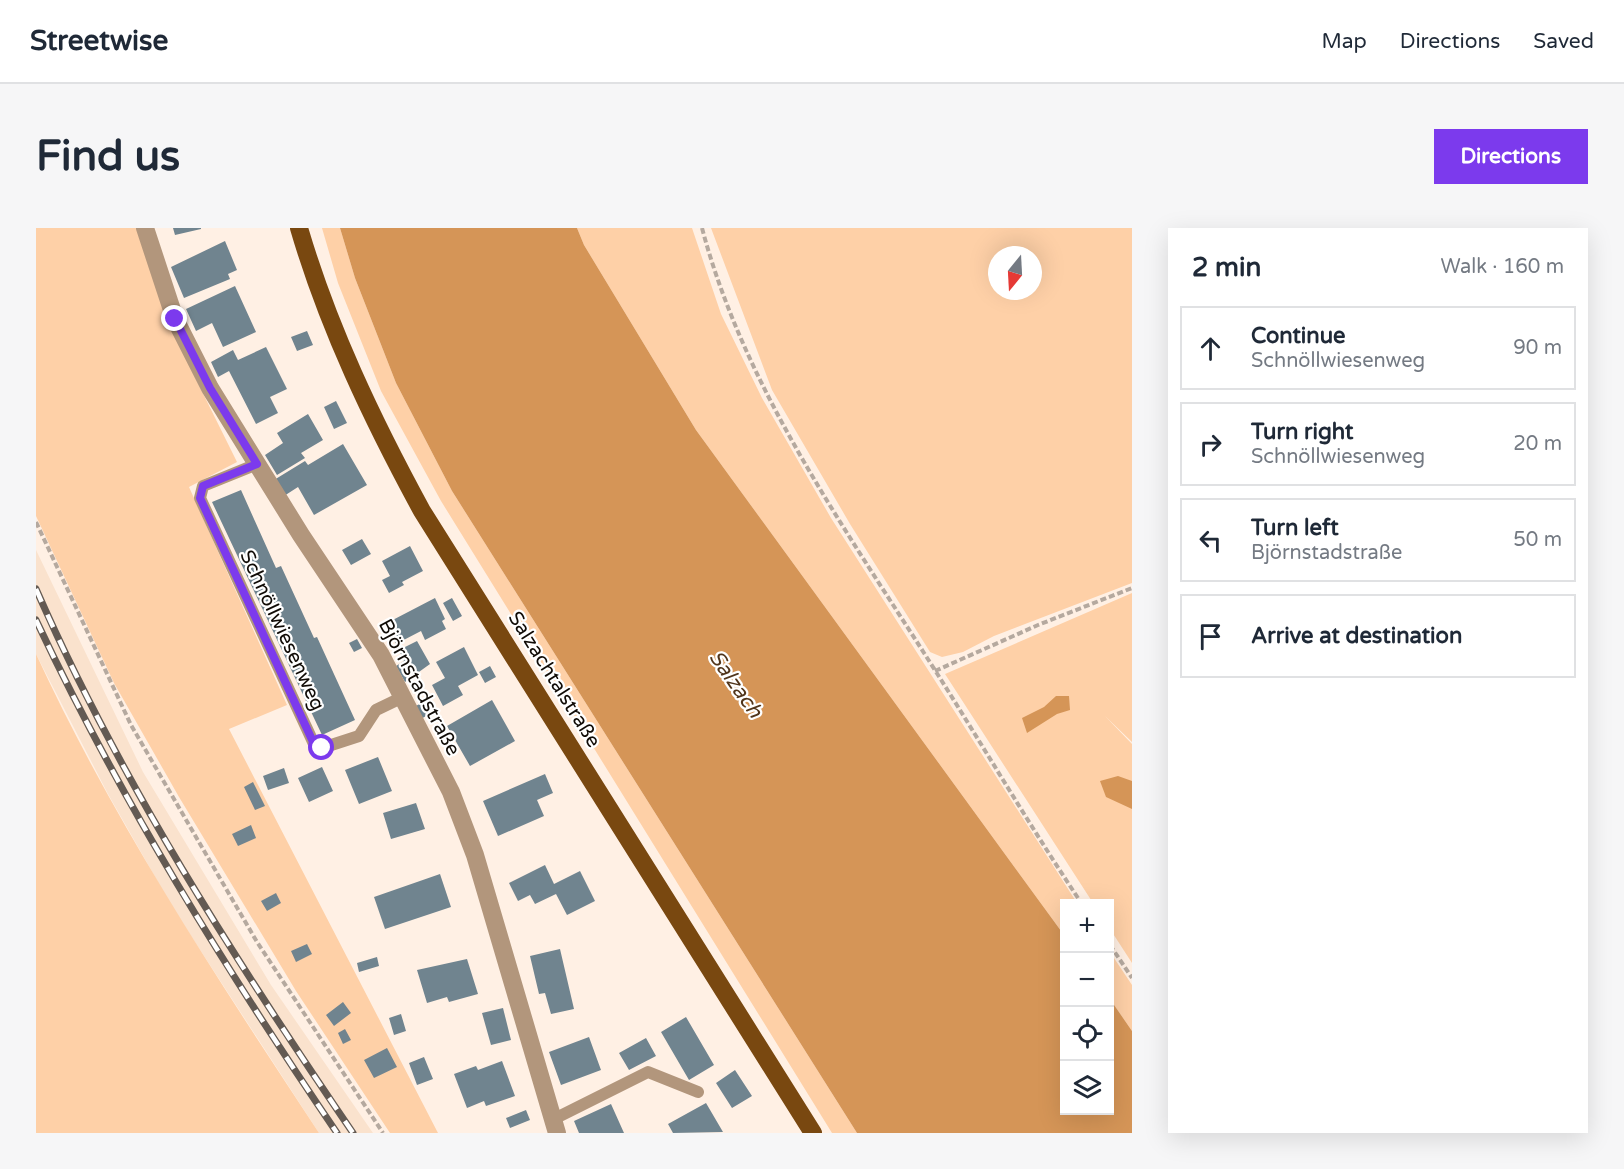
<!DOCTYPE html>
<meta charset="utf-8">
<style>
body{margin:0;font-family:"Varela Round",sans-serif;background:#f6f6f7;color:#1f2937}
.controls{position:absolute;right:18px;bottom:18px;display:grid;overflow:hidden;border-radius:0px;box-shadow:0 6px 24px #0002}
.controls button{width:54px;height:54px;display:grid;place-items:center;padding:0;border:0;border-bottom:2px solid #e0e1e3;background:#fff;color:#1f2937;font:30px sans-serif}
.compass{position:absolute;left:952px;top:18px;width:54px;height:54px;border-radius:50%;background:#fff;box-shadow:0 6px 24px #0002;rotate:198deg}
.stop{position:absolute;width:18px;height:18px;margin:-14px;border:4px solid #7c3aed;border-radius:50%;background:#fff}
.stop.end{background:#7c3aed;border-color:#fff;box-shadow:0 2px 6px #0008}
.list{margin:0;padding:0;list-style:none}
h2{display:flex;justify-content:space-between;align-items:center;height:78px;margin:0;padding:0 24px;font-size:26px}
h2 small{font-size:20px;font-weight:400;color:#747a83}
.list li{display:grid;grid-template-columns:39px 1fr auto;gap:18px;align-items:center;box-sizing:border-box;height:84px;margin:0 12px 12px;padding:0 12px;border:2px solid #e0e1e3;border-radius:0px}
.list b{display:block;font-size:22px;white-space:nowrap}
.list p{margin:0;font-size:20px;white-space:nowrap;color:#747a83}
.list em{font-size:20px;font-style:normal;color:#747a83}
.icon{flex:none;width:33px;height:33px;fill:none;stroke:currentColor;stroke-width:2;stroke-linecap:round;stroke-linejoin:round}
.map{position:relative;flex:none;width:1096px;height:905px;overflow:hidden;border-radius:0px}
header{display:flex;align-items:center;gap:36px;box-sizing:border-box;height:84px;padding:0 30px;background:#fff;border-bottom:2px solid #e0e1e3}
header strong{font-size:28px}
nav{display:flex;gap:33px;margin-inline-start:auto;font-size:21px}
.intro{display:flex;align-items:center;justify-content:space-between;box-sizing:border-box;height:144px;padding:0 36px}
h1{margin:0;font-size:42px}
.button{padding:15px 27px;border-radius:0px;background:#7c3aed;color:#fff;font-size:21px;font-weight:700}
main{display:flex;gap:36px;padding:0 36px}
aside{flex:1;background:#fff;border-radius:0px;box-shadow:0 6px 24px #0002}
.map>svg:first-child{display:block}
.built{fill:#fae2cd}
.green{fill:#fed0a7;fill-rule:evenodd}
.water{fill:#d59557}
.building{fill:#70848f}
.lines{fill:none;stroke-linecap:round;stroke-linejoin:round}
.path{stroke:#b5a99f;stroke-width:4;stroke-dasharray:6 3;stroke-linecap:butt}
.lane{stroke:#b2967c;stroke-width:12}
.street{stroke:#b2967c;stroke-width:18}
.primary{stroke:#794810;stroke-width:18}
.rail-casing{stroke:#635a53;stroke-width:7}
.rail{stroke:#fff;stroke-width:4.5;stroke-dasharray:14;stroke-linecap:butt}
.route{stroke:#7c3aed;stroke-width:8}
.labels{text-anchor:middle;stroke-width:4.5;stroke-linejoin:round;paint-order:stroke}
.street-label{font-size:20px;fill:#100b06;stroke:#fff}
.water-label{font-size:21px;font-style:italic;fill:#51351b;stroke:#fff}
</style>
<header>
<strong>Streetwise</strong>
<nav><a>Map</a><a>Directions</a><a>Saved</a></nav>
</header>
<div class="intro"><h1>Find us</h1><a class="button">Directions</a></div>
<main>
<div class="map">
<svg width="1096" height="905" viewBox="0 0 1096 905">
<rect width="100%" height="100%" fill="#fff0e4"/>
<path class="built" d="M0 322 107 544 235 757 337 905H283L135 677 72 566 0 426Z"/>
<path class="green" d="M0 0H102L138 107 201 234 153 259 251 477 193 501 402 905H354L260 763 143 569 78 455 0 288Z
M286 0H304L319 50 360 155 416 263 821 905H796L405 273 345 163 302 55Z
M541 0H656L685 86 726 170 795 290 1041 675 1028 676V707L660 202 548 17Z
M675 0H1096V355L958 408 927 424 906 429 894 424 814 296 736 162ZM961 27H997V63H961Z
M1096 365V514L1069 488 1096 516V735L1074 701V676L1057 675 909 446Z
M0 426C78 595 181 750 283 905H0Z
M1074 724 1096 757V803L1074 771Z"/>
<path class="water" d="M304 0H541L548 17 660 202 1028 707V882H1074V771L1096 803V905H821L416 263 360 155 319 50Z
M1020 468H1033L1034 482 1021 486 991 505 986 490 1008 479Z
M1082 548 1096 553V581L1070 569 1064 553Z"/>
<path class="building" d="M137 0H165V1L139 7Z
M189 13 201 42 192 46 194 51 148 70 135 39Z
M199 58 220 104 187 119 176 95 160 103 150 81Z
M271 103 277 117 261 123 255 109Z
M230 119 251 161 234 169 242 185 220 196 193 143 182 149 175 134 197 122 202 132Z
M300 173 311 195 298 201 288 179Z
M272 186 287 212 265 225 269 230 241 247 229 227 247 215 241 205Z
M307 216 331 257 278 287 262 259 248 268 238 252 269 233 272 237Z
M205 262 240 340 245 338 278 410 281 409 319 492 286 507 176 274Z
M326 311 335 326 315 337 306 322Z
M374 318 387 343 366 354 368 357 353 365 346 352 354 348 346 333Z
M399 370 409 391 406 393 410 401 389 412 385 403 360 416 349 396Z
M416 370 426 388 417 393 407 375Z
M321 411 326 420 318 424 313 415Z
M381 413 394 436 369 454 360 438 368 433 363 422Z
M428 419 442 447 422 458 427 467 407 478 396 457 409 450 400 434Z
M454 438 460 449 449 455 443 444Z
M456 472 479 513 434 538 411 498Z
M389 473 395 485 385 491 378 479Z
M342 529 356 563 323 576 309 542Z
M286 539 297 563 273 574 262 550Z
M248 540 253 555 232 562 227 548Z
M509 546 517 565 501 572 508 588 462 608 447 573Z
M217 554 229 578 219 582 208 559Z
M380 575 389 601 355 611 347 585Z
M215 597 220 610 202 618 196 606Z
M509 637 518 656 544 643 559 673 531 687 520 666 499 676 494 667 482 673 473 655Z
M404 646 415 679 349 701 338 669Z
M240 665 245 675 231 683 225 673Z
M271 716 276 726 260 734 255 723Z
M524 721 538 781 515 786 509 765 503 766 494 728Z
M341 729 343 738 323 744 321 735Z
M431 731 442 766 413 774 411 769 391 775 381 742Z
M307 774 315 785 298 798 290 787Z
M467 780 475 812 455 817 446 785Z
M365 786 370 803 358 807 353 790Z
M650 789 678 837 653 852 625 804Z
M309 801 315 812 307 816 302 805Z
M553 809 565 842 525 857 513 824Z
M610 810 620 828 593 842 583 825Z
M351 820 361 839 338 850 328 832Z
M388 829 397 851 381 857 373 835Z
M466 833 479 868 450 878 448 873 431 880 418 846 440 838 442 842Z
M699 842 716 868 696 880 680 855Z
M670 875 687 904 637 905 632 896Z
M575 876 588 905H543L538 893Z
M490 882 494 892 474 900 470 890Z"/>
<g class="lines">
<path class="path" d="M666 0C707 155 803 292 888 425 942 509 991 594 1046 676
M0 294 95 497 221 714 347 905
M899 443 1002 397 1096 360
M1074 717 1096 750"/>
<path class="lane" d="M221 236 167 258 164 270 278 516 286 520 323 508 340 482 367 469
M516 892 612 844 662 864"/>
<path class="street" d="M109 0 139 91 174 160 265 307 345 427 415 564 439 627 521 905"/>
<path class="primary" d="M263 0C292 99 337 193 386 283L777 905"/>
<defs>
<path id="rail" d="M0 361C84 553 199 732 317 905
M0 392C85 573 189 740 301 905"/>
</defs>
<use href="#rail" class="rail-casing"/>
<use href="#rail" class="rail"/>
</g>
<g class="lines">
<path class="route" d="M139 91 174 160 221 236 167 258 164 270 278 516 286 520"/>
</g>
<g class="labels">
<g class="street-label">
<text transform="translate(247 402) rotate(65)" y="7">Schnöllwiesenweg</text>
<text transform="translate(519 451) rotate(58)" y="7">Salzachtalstraße</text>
<text transform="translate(384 459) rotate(62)" y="7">Björnstadstraße</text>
</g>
<g class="water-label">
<text transform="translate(700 456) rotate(55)" y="7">Salzach</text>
</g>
</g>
</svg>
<div class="controls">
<button>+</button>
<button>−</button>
<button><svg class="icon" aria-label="locate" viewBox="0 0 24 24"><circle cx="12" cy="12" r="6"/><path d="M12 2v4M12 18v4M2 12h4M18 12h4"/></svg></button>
<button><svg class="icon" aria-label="layers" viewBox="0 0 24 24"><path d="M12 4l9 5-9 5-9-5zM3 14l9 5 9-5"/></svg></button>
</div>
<svg class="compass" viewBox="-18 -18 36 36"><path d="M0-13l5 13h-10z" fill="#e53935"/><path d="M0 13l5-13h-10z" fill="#747a83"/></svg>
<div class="stop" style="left:286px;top:520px"></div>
<div class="stop end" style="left:139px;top:91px"></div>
</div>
<aside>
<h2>2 min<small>Walk · 160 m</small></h2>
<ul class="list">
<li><svg class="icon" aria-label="ahead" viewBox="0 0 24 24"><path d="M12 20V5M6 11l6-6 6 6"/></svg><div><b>Continue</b><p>Schnöllwiesenweg</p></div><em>90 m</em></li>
<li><svg class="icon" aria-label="right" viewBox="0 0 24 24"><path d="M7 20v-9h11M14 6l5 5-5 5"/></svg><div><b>Turn right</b><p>Schnöllwiesenweg</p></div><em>20 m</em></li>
<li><svg class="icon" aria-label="left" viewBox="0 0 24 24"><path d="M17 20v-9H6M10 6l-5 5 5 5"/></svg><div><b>Turn left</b><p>Björnstadstraße</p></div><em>50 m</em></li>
<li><svg class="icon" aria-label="arrive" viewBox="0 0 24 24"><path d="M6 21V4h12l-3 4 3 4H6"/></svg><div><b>Arrive at destination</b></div></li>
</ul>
</aside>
</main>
